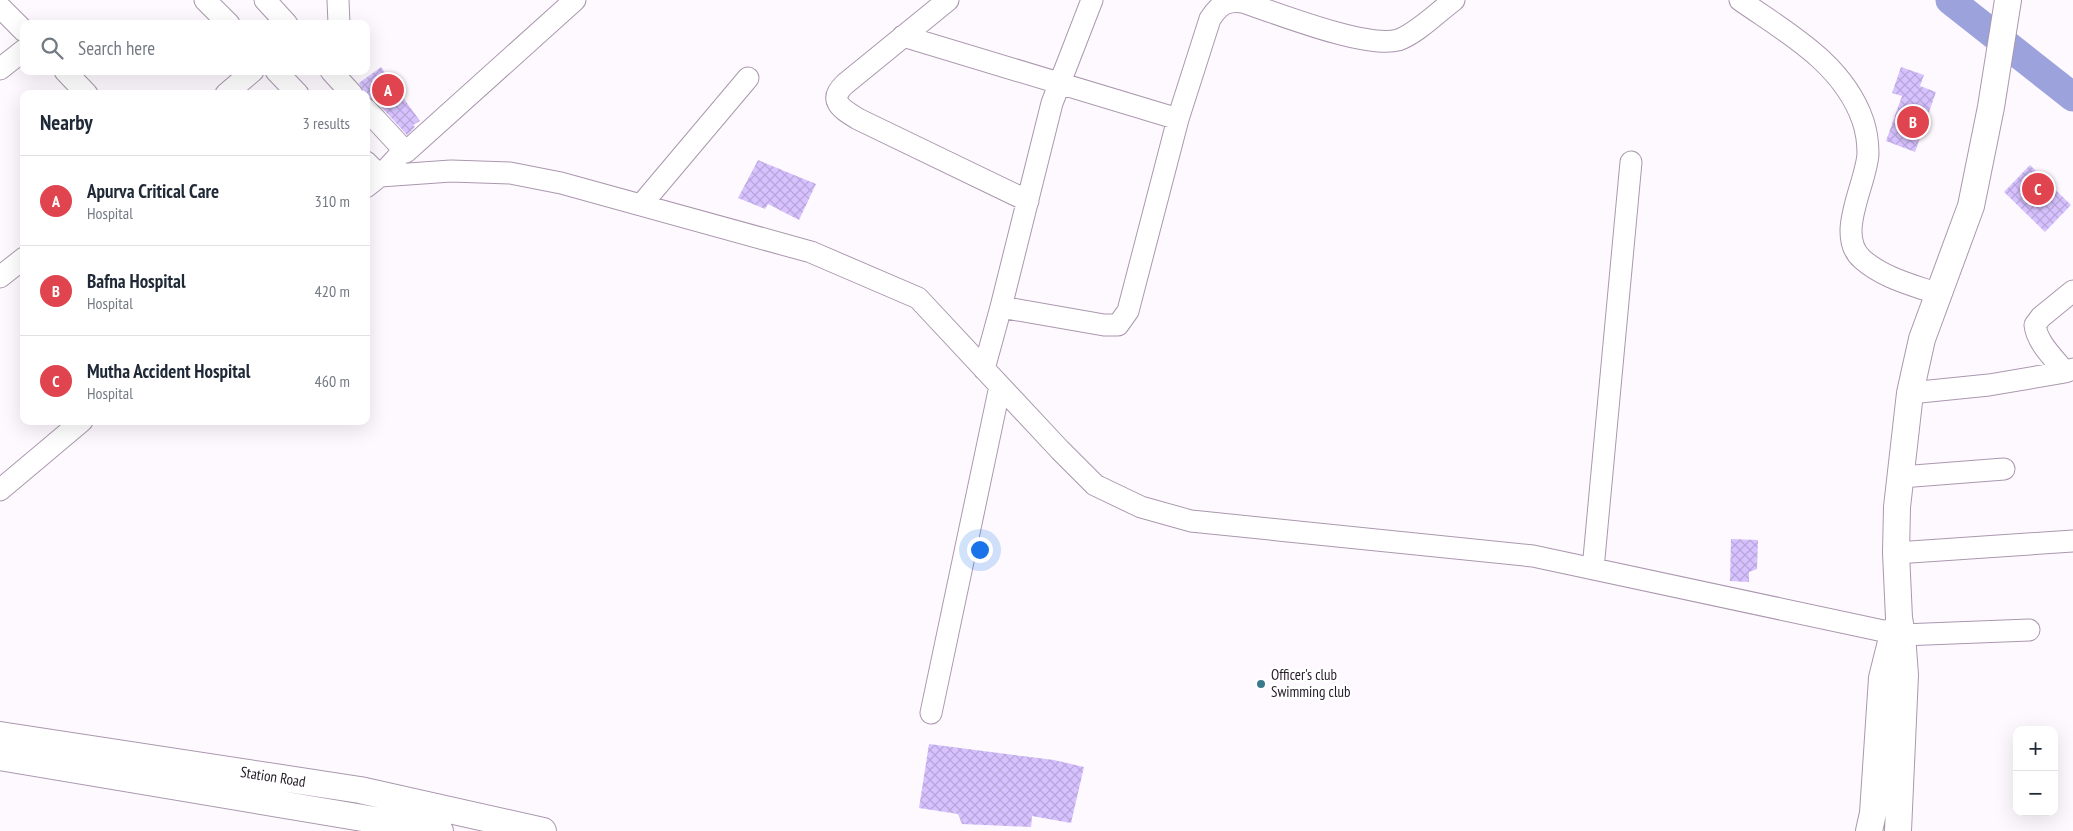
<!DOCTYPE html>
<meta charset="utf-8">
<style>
body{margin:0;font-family:"PT Sans Narrow",sans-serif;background:#f6f6f7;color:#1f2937}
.controls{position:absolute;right:15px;bottom:15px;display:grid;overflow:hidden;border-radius:10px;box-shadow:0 5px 20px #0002}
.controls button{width:45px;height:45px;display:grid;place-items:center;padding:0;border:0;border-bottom:1px solid #e0e1e3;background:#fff;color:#1f2937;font:25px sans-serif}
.you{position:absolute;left:979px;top:549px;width:18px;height:18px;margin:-12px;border:4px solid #fff;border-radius:50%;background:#1a73e8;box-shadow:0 0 0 8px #1a73e833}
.badge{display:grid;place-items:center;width:32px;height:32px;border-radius:50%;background:#db2777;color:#fff;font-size:16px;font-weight:700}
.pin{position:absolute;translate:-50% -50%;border:2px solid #fff;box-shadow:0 1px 5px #0006}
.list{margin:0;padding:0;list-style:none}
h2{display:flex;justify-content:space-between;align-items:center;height:65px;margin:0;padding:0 20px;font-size:21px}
h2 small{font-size:16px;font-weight:400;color:#747a83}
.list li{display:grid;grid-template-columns:32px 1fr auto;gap:15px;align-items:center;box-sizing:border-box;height:90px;padding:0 20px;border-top:1px solid #e0e1e3}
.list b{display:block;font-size:19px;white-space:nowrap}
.list p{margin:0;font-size:16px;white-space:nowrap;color:#747a83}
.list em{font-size:16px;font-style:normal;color:#747a83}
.icon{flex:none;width:28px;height:28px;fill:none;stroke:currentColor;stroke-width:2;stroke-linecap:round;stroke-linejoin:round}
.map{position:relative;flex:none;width:2073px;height:831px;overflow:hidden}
.search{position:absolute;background:#fff;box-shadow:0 5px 20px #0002;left:20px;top:20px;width:350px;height:55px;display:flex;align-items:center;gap:12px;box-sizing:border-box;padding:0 18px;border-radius:10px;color:#747a83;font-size:19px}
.panel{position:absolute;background:#fff;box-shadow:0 5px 20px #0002;left:20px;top:90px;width:350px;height:335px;border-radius:10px}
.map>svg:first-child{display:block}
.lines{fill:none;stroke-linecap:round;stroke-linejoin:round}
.river{stroke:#9ba2dc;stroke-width:29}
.building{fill:url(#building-cross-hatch)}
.minor-casing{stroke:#ab97af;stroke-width:23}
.major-casing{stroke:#ab97af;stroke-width:28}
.minor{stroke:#fff;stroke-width:21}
.major{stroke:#fff;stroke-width:26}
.poi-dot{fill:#397b8d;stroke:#fff;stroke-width:2}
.labels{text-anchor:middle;stroke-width:5;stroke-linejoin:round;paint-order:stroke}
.poi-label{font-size:15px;fill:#231b25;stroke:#fff;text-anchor:start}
.street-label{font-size:15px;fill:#231b25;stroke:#fff}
</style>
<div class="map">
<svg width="2073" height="831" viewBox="0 0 2073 831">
<defs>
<pattern id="building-cross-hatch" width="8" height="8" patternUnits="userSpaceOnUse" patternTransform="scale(1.25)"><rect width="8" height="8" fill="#d7c2ff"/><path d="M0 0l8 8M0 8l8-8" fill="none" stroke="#b8a6da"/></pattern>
</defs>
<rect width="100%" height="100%" fill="#fdf9fe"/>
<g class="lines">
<path class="river" d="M1950 0 2073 97"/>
</g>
<path class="building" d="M381 67 420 121 413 125 415 127 407 135 375 100 366 97 359 83Z
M1901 67 1924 75 1920 86 1936 92 1915 152 1886 141 1902 96 1892 93Z
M758 160 816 184 799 220 768 204 765 209 738 198Z
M2030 165 2071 205 2045 232 2004 192Z
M1731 539 1758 540 1757 569 1749 572V582L1730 581Z
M929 744 1054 760 1084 767 1071 823 1032 816 1031 827 962 824 958 814 919 808Z"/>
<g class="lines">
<defs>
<path id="minor" d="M205 0 229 24
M265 0 287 24
M338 0 339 24
M948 0 845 84C827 101 842 109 858 119L1028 201
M1740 0C1787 33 1843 63 1863 121 1866 130 1868 145 1868 154 1866 185 1835 235 1862 259 1883 278 1913 285 1938 294
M0 7 24 31
M903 36 1178 119
M0 69 24 50
M65 71 87 94
M276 71 298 94
M331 71 352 94
M226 94 253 71
M366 109 404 150
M366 162 380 176 451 171 510 173 561 183 811 252 918 298 1060 450 1095 485 1141 507 1191 521 1533 556 1902 635 2029 630
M366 187 380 176 404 150 406 152 575 0
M641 205 748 78
M0 277 24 258
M1001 307 1104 325H1118L1128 311 1178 119 1210 19C1219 5 1226 0 1243 2 1276 13 1367 49 1398 40 1416 34 1438 12 1454 0
M984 369 1001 307 1052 103 1092 0
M2065 372C2054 358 2037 343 2035 325L2041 317 2073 291
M1910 393 1989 385 2065 372 2073 369
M1901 477 2004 469
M0 490 82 421
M1896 553 2073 541
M1593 569 1631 162
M931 713 1000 386"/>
<path id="major" d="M0 735 360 790 543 831
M0 757 440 831
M1869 831 1873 813 1882 678 1894 630
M1898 831 1905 675 1902 635 1899 618 1896 553 1897 507 1910 393 1922 339 1971 206 1991 107 2008 0"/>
</defs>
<use href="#minor" class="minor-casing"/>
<use href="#major" class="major-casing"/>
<use href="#minor" class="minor"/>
<use href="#major" class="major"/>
</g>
<circle class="poi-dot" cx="1261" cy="684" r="5"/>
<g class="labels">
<g class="poi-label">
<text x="1271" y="680">Officer's club<tspan x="1271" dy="17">Swimming club</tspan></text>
</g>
<g class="street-label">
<text transform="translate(273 777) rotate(9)" y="5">Station Road</text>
</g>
</g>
</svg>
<div class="controls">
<button>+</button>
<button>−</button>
</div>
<div class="you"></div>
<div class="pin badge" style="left:388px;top:90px;background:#e0444e">A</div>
<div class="pin badge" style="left:1913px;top:122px;background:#e0444e">B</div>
<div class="pin badge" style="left:2038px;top:189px;background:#e0444e">C</div>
<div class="search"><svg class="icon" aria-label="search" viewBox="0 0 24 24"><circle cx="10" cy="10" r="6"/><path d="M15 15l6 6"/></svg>Search here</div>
<section class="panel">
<h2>Nearby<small>3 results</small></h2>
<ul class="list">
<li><span class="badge" style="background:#e0444e">A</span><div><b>Apurva Critical Care</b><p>Hospital</p></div><em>310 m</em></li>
<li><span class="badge" style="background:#e0444e">B</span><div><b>Bafna Hospital</b><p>Hospital</p></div><em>420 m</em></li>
<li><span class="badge" style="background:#e0444e">C</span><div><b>Mutha Accident Hospital</b><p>Hospital</p></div><em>460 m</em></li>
</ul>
</section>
</div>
